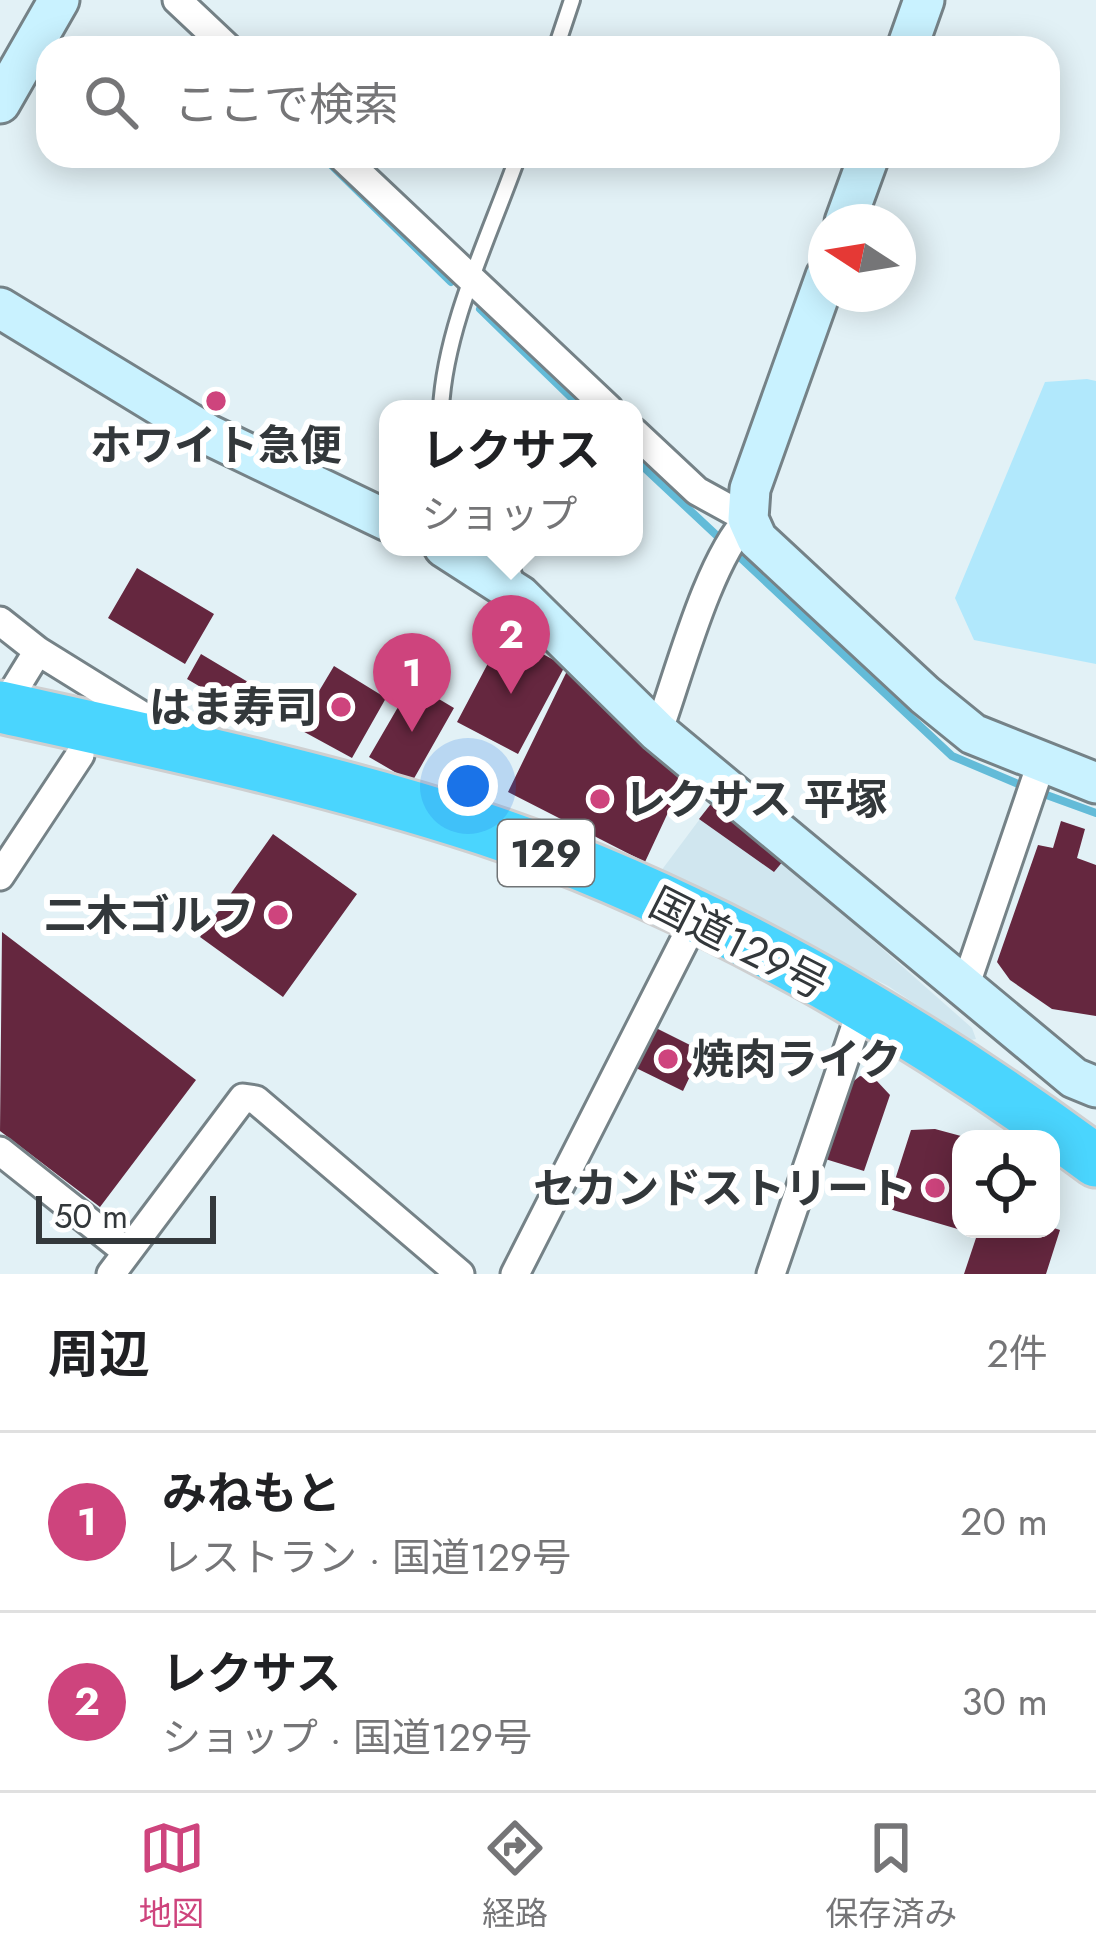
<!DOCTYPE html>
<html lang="ja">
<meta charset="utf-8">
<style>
body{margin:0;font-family:Jost,"Noto Sans JP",sans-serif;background:#f2f2f2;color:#202124}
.controls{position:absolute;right:36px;bottom:36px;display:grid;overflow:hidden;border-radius:24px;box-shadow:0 6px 30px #0003}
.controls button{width:108px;height:108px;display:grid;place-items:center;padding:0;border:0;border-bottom:3px solid #e0e0e0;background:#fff;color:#202124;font:60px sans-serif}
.compass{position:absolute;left:808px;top:204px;width:108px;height:108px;border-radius:50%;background:#fff;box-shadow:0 6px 30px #0003;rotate:282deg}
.scale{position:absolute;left:36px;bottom:30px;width:180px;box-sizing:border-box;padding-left:12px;border:6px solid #33383b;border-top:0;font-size:33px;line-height:42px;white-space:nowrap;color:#33383b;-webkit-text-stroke:9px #fff;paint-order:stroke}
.you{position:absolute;left:468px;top:786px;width:42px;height:42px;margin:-30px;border:9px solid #fff;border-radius:50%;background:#1a73e8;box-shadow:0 0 0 18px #1a73e833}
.badge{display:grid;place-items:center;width:78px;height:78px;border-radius:50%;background:#ce447d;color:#fff;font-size:39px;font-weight:700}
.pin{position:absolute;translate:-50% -99px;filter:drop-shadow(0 3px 6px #0008)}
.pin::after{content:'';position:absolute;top:63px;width:42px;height:36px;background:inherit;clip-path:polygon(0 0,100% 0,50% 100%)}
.popup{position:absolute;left:379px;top:400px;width:264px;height:156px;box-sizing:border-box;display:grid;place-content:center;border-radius:24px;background:#fff;filter:drop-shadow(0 3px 9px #0005);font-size:39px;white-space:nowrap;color:#757577}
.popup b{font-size:45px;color:#202124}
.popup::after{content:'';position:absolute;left:50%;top:100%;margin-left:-24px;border:24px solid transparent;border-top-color:#fff}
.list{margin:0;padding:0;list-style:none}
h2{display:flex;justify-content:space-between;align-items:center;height:156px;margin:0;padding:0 48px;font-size:51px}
h2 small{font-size:39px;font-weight:400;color:#757577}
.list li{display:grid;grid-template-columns:78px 1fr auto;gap:36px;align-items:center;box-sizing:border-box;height:180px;padding:0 48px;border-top:3px solid #e0e0e0}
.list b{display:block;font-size:45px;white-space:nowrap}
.list p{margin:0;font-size:39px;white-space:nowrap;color:#757577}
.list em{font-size:39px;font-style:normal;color:#757577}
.icon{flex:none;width:66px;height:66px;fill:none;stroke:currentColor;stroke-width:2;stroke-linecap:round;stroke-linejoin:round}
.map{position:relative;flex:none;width:1096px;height:1274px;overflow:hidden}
.search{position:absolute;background:#fff;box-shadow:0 6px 30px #0003;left:36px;right:36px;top:36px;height:132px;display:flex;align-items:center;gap:30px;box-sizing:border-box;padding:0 42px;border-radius:36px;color:#757577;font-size:45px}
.sheet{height:516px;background:#fff}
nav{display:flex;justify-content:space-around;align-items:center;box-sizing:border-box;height:168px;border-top:3px solid #e0e0e0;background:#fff;font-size:33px;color:#757577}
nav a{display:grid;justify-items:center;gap:6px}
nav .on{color:#ce447d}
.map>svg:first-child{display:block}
.built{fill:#d0e6ef}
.green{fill:#b1e8fc}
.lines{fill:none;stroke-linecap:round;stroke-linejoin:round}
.stream{stroke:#63bbd8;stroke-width:8}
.building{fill:#65273f}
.lane-casing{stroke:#758287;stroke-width:20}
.street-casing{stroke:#758287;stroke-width:33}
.secondary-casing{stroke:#758287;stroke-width:45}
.highway-casing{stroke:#cecfd0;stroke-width:57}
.lane{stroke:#fff;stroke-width:14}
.street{stroke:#fff;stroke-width:27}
.secondary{stroke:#c9f2ff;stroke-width:39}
.highway{stroke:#4ad5fe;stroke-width:51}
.poi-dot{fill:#ce447d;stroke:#fff;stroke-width:4.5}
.labels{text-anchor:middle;stroke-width:12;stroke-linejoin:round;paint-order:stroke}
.shield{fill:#fff;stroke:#707476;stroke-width:3}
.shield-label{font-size:39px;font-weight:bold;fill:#33383b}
.poi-label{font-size:42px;font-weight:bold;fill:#33383b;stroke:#fff;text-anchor:end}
.street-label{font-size:42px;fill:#33383b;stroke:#fff}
</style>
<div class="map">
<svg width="1096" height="1274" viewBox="0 0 1096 1274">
<rect width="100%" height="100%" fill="#e2f1f6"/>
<path class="built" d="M714 800 972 1028 976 1039 970 1040 888 986 661 871Z"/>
<path class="green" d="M1087 379 1096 381V664L974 640 955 598 1045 382Z"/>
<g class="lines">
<path class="stream" d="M322 156 451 282
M480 309 583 409
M634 458 952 756 1023 786
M1041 793 1096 813"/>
</g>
<path class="building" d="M137 568 214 614 185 664 108 618Z
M504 633 565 666 518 754 457 722Z
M201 654 253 685 238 709 187 679Z
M334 666 386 698 352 758 297 728Z
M567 671 685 776 645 862 508 792Z
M412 683 454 708 412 782 369 757Z
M714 800 784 860 774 872 699 819Z
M1061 821 1085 829 1077 858 1096 865V1016L1052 1009 1010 980 997 962 1038 845 1053 848Z
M273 834 357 894 283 997 200 937Z
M2 932 196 1080 100 1207 0 1131Z
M654 1027 702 1051 683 1091 634 1067Z
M860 1076 875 1079 890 1095 864 1171 822 1158 850 1084Z
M935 1129 961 1136V1230L886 1208 911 1130Z
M1051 1227 1060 1230 1046 1274H964L979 1229Z"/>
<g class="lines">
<defs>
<path id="lane" d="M556 48 572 0
M441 409C445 326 490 235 518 156
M506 547 517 585"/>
<path id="street" d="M177 0 228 48
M341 156 609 409
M634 432 697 491 748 519C708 561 679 674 658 732
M0 621 38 651 146 718 143 736
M3 708 38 651
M0 876 80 755
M966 984 1041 764
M0 1151 127 1252
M111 1274 243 1098 256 1100 460 1274
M515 1274 696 918
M771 1274 863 1005"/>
<path id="secondary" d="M907 48 924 0
M0 103 59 0
M845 222 869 156
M826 276 750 489 748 519 757 539 925 695 973 734 1096 783
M0 308 207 434 388 521
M444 547 520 596 658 732 1074 1078 1096 1087"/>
<path id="highway" d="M0 707C163 743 325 777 484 829 699 901 915 1026 1096 1161"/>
</defs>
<use href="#lane" class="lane-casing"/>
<use href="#street" class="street-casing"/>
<use href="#secondary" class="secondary-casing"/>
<use href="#highway" class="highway-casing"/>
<use href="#lane" class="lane"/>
<use href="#street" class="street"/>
<use href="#secondary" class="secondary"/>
<use href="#highway" class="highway"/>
</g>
<g class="poi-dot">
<circle cx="216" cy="401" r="12"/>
<circle cx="341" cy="707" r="12"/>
<circle cx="600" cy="799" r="12"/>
<circle cx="278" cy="915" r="12"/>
<circle cx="668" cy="1059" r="12"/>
<circle cx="935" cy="1188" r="12"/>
</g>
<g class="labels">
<rect class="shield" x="498" y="820" width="96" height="66" rx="9"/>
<g class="shield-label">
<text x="546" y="867">129</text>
</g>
<g class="poi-label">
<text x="216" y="460" text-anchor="middle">ホワイト急便</text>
<text x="317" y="722">はま寿司</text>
<text x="624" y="814" text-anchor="start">レクサス 平塚</text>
<text x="254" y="930">二木ゴルフ</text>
<text x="692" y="1074" text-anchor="start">焼肉ライク</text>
<text x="911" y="1203">セカンドストリート</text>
</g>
<g class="street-label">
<text transform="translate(739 943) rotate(27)" y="15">国道129号</text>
</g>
</g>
</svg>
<div class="controls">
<button><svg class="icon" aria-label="locate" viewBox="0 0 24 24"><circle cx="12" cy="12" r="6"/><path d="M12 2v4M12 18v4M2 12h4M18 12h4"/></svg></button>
</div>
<svg class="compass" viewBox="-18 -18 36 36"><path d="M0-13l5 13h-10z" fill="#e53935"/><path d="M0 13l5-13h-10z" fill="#757577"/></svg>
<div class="scale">50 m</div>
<div class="you"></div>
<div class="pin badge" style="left:412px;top:732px">1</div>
<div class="pin badge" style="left:511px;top:694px">2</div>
<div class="popup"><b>レクサス</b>ショップ</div>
<div class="search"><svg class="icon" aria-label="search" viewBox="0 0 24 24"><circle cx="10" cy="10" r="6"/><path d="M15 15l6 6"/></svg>ここで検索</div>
</div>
<section class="sheet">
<h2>周辺<small>2件</small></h2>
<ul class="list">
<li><span class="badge">1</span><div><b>みねもと</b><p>レストラン · 国道129号</p></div><em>20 m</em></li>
<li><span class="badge">2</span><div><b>レクサス</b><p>ショップ · 国道129号</p></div><em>30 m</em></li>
</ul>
</section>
<nav>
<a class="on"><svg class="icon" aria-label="map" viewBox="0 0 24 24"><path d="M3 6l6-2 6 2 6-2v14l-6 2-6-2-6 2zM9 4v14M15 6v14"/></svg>地図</a>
<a><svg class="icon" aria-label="directions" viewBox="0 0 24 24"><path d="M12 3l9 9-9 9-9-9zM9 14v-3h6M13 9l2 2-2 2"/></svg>経路</a>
<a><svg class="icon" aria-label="saved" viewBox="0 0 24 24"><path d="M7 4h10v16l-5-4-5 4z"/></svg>保存済み</a>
</nav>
